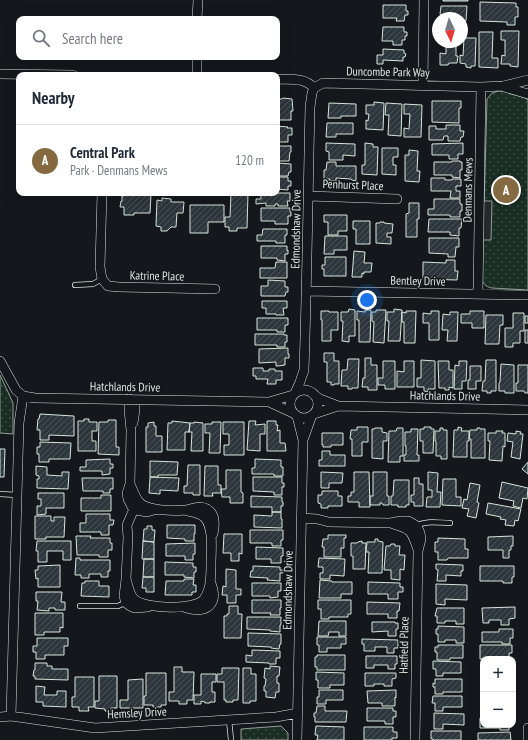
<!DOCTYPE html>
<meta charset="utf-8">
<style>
body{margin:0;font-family:"PT Sans Narrow",sans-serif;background:#f6f6f7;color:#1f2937}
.controls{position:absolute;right:12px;bottom:12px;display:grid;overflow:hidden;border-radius:8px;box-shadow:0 4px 16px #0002}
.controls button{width:36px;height:36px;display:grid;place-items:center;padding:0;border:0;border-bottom:1px solid #e0e1e3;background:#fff;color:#1f2937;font:20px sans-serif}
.compass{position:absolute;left:432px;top:12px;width:36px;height:36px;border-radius:50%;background:#fff;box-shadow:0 4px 16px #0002;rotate:175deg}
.you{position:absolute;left:367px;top:300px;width:14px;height:14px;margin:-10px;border:3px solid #fff;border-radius:50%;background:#1a73e8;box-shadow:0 0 0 6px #1a73e833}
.badge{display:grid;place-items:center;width:26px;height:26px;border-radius:50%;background:#846941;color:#fff;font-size:13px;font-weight:700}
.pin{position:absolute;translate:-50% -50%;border:2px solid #fff;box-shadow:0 1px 4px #0006}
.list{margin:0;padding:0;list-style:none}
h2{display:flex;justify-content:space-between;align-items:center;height:52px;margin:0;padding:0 16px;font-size:17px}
h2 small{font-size:13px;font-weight:400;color:#747a83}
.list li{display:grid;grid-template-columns:26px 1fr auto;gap:12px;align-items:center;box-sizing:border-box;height:72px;padding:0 16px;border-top:1px solid #e0e1e3}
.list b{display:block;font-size:15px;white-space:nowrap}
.list p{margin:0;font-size:13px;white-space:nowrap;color:#747a83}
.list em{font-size:13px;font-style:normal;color:#747a83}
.icon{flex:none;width:22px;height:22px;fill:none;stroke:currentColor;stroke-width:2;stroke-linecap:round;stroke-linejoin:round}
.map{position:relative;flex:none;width:528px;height:740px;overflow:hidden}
.search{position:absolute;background:#fff;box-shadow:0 4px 16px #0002;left:16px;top:16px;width:264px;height:44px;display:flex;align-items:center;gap:10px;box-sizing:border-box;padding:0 14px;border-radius:8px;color:#747a83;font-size:15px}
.panel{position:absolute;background:#fff;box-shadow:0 4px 16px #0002;left:16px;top:72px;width:264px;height:124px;border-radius:8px}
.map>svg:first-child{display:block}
.park{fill:url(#park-dots);stroke:#939e99}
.parking{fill:#24282b;stroke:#939e99}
.building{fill:url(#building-hatch);stroke:#d8e6dc}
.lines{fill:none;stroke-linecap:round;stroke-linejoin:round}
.service-casing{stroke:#d8e6dc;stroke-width:6}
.minor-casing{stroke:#d8e6dc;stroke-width:10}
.service{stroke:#14181c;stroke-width:4.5}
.minor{stroke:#14181c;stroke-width:9}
.labels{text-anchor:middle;stroke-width:3;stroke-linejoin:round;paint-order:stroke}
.street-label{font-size:12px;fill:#d8e6dc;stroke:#14181c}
</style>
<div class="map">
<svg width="528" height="740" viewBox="0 0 528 740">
<defs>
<pattern id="park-dots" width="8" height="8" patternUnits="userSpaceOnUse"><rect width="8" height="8" fill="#1a2d24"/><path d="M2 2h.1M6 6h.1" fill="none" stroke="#3b4b43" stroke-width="1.8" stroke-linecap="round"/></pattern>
<pattern id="building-hatch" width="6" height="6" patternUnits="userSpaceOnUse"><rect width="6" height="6" fill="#2c363c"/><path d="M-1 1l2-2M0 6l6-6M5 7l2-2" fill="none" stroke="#4a5358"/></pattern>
</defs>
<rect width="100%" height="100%" fill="#14181c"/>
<path class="park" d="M498 91C509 91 520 94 528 100V290L492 288C487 287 484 285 482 280L487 99 492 93Z
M0 375 8 392 13 403V434L0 433Z
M281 726 288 733V740H241V729Z"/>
<path class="parking" d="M479 201H492L491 240H479Z"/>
<path class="building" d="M443 0H468V1H443Z
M480 2 516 3V7H518V17H515V25H507V22L480 21Z
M383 5H406V11H408V15H405L404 21H396L397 18H383Z
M441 6H467L466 21H462V18H441V14H440Z
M383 27H404V32H407V36H405V40H402V45H393V41H382Z
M501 31H519L518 67 510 66V64H501L502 55 505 56V40H501Z
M479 32H493L492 58H498V68L479 67Z
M464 38H476L475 66H471V68L466 67V64L460 63V55L463 56Z
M446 42H456V56H458L457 63H449L448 65H440V53L446 54Z
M383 49 404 50V53L406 54 405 57H403V61L383 60V64H377V55H383Z
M283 98 292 99 293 111H291V120H279V108H277V99H282Z
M432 101H461V108H459V123L432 122Z
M374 102 384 103 383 130 366 129V120L368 121 369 114H366V105H374Z
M329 103 356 104V116H341V118H328Z
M386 103 402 104 401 136 388 135 389 115H385Z
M404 104 422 105 421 137H404V128L409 129 410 114H404Z
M327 123H353V134H336V137H326Z
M446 125H460V131H464L463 137H461L460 141H448V136H444L443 140H429V126H436V129H446Z
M277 126 288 127 287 128H292V135H288V142H277Z
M326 143 355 144V156L343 155V160H329V152L326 151Z
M365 143 373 144V147H378L377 175 362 174V165H365Z
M463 143V154H458V159H449V155H432V144Z
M277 146H291V152H290L289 161H279V158H277Z
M382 148H398V157H393V165H396V175L382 174Z
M409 150 418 151 417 171H420L419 182 405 181V155H409Z
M452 161H460V162H462V170H460V178L452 177V175H434V162H452Z
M327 162H336V166H356V181L352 180 351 179 336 178V181H329L330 179H324V170H326Z
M277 163 291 164V172H289L288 176H277Z
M277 177H288V181H291V186H288V190L277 189Z
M431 178H445V180H452V179H461V186H456V191H460V198H450L451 191H431Z
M231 193H248L247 228H237V231H229V227H225V217H230Z
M261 193H290V201H287L288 206H278V204H275V206H266V203L256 204V199H261Z
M124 194H151L150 213H134V215H124V207H120L121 201H122V196H124Z
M162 198 171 199V202H184L183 213H177L176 227H171L167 231H161V227L156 226 157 200 162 201Z
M434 199H460V204H462V211H460V217H450V215H428V209H434Z
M409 203H419V219H417V237H406V214L409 213Z
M190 205H224V222H208V233H190Z
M261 208H290V212H291V216H288V224H275V221H261Z
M324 215H347V231H338V235H328V222H324Z
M429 219H462L461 228H459V236L450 235V232H428Z
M353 221H370V244H356V229H353Z
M380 222H384V223L393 224 392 233H387V237H391V244L376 243V223H380Z
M263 229H287V235H285V243H276V241H257V235H262Z
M325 236H347V250H334V254H324Z
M429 238H459V247H456L455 257H448V254L429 253Z
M261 246H287V251L288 250V254H285V261L277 260V258H261Z
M354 251 365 252 364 263H372L371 272H364V274L362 273V277H352Z
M325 257H346V276H324V269H322V265H325Z
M446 260H455V271H458L457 280 423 279V262L446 263Z
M276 262H287V278H260V268H275Z
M268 280 285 281V287H288V292H286L285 296H261V286H268Z
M262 301H287V308H283L284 315H276V314H266V308H262Z
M349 309 355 310V336H349V342L342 341 343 321H341V312H348Z
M394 309 402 310 400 341H388L389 321H387V312H394Z
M365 310H371L370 342H359V320H357V311L365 312Z
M376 310H386L384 343 373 342 374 322 372 321V312H376Z
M321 311H329V312H338V330H331V341H322V320H321Z
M406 311H416L415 343H404V322H402V312L406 313Z
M431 311H439V340H429V323H423V313L431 314Z
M470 311H484V328H472V323H461V314H470Z
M450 312H458L457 341H447L448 330H442L443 314 450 315Z
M513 313H524V331H520V343H513V347H505V328H513Z
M486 315H503V325H500L499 344H485Z
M525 316H528V323H525Z
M257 318H288V325H285V332H277V330H257Z
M525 330H528V343H525Z
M255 334H284V335H287V342H285V347H277V345H255Z
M288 348V354H289V358H285V365L278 366H276V362L259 363V349Z
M324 353H334V361H339V384H334V385H331V382H327V362H324Z
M365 358H371V365H377V390H368V387H362L363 378H365Z
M348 359H359L358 388H352V389H348V386H341L342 370H347Z
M421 360 435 361V389H428V392L424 391V387H417V378H421Z
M486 360H496V391H491V393H487V391H482L483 381H485Z
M383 361H395V389H385V385H378V378H383Z
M404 361H414V387H397V371L404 372Z
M438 361H449V370H453V388L449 387V390H445V388H439Z
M459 361H467L466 381H462V389H454L455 365 459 366Z
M501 364 514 365V393H505V391H499V383L500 382Z
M518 365H528V393H525L524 391H516V383H518Z
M470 366H481V381H476V389H468V380H470Z
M253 368H263V371H269V369H275V371H282V380H276V384H267L268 379H256V376H253Z
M40 414 74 416V436L49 435V440H40V430H37L38 419H39Z
M84 419H89V422H97V431H92V441H96V451H78V421H84Z
M108 420H116V447H119V455L98 454 99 422H108Z
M172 421 190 423 189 432H185V450H167L168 423H172Z
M249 421H256L255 425 265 424V434H260V451L247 450Z
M267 421H276V425H278L277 431 280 430V443H285L286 451H267Z
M154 422V426H156V436H162V452H146V427H148V423Z
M194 422 203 423V451H191L192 432H189L190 423H194Z
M212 422H221L220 453H209L210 433H205V424H212Z
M223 422H244V455H224V445H229V434H223Z
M357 427H368V442H362V456H352V439H350L351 430H357Z
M424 427H431V429H434L433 453H423V441H420V429H424Z
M458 427 462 428 461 431H469V441H467V457H453L454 430H458Z
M375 428H382V432L387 433V441H383V459L372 458V429H374Z
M397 428H403V456H400V462H388L389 431H396Z
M440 428H443V430H447V459H441V456H436V441H435V431H440Z
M477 428H480V429H485V458H471V439H469L470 430H477Z
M411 429H418L417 455H419V461H404V455H406V446H405V432H411Z
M496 431H503L502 433H505V447L503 446 502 461 489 460 490 441H488V433H496Z
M516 431 521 432 520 434H523L520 459 511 457 513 442 507 441 508 433 516 434Z
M322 433H343V445H331V447H323V445H322Z
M40 442 71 443 70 459H49V462H39V454H37V447H40Z
M0 449H5L4 477H0Z
M322 451H330V455H345V466H319V460H322Z
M110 459V464H113V468H110V474L102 475V471H80V467H86V460Z
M255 459 281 460V467H283V476H274V474H252V468H255Z
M150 461 178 462 177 475H158V477H150Z
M528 462V474L522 469Z
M188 465H200V495H193V493H184V486H187Z
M36 466 47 467V475L62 476V472H69L68 489 37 488V479H39V476L36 475Z
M205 466H218V485H221V493H212L213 496H204Z
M226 470H241V492L243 493V503H230V497H222L221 489H226Z
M321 472 343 473 342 483H329V488H321Z
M354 472H369L370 507H359V502H348V496H351V492H354Z
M373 472H387V496H389V505H383L382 503H380V505H370V496H373Z
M428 472 438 473 437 492H441L440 507H426L427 497H432V490H428Z
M150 477 179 478 178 491 160 490V494L149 493Z
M253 477H282V483H284V487H282V495H274V492L253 491Z
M82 478H113V489H110V493H103V491H83Z
M414 478H419V484H423V506H414V502H411V495H414Z
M443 479H456V497H461V506L442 505Z
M394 480H409V505H406V507H398V505H391V496H393Z
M502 482 528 488 527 499 523 498 521 508 513 506 514 501 499 498Z
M470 483 480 485 477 502 479 503 476 518 467 516 469 509 462 508 464 499 467 500Z
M322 491H338V496H342V506H328V508H321V504L318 503V495H322Z
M38 493H64V508H46V514L37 515V506H41V499H38Z
M101 495H111V511H81V498H101Z
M251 496 282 497V502H283V506H281V512H272V507H251Z
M488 503 521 509 518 521 515 520 514 526 505 525 506 520 500 519 501 517 486 514Z
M272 512H281V519H282V528L254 527V515L272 516Z
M86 514H110V520H114L113 525H109V535H101V532H80V523H86Z
M35 516H51V521H54V517H65L64 537H46V539H35Z
M167 525H195V534H194V541H185V539L167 538Z
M147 526H152V530H155L154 542 143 541 144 529H147Z
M250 530H283V540H281V546H272V543H250Z
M224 534H242V554L239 553V561H231V553H223Z
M328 535H346V538H344V548H341V557H324V547H322L323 539H328Z
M76 536H91L90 538H110V543H112V550H108V557H99V555H77Z
M513 536V546H511V550H509V558H503V550H488V537Z
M438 538 465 539V549H468V558H448L447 560H438V552H435V542H438Z
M375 539H378V541L383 542 382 573H368L369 552H366L367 542H375Z
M37 541H71V560H63V551H47V562H38V551H36Z
M143 541 154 542V559H142Z
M362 541V543H366L365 569H353V556H351V543H357L358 542Z
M195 543V554H193V560H185V556H166V544Z
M391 544H395V546H400L399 555H405L404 570 400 569V580L391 579V570H384L386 546H390Z
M256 547 283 548V556H281V563H271V559H256Z
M76 558H80V560H110V571H108V577H101V574H89V578H81V575H75Z
M319 558 345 559 344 576 330 575V579H320V573H323V567H318Z
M144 559H154V577H143Z
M165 562 193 563V567H196V572H194V578L184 577V575H165Z
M436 564 463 565V571H461V576L446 575V581H437L438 570 436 569Z
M60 565V587H38V578L36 579 35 570H38V566Z
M253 566 280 567V570H283V573H280V581L267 580 268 578 250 577 251 571H253Z
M480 566H514V577H512V583H503V581H480Z
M226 569 236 570V589H241V595H236V603H227V595H222L223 586 226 587Z
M143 577H154V592H146V588H142Z
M184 579H194L193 585H196V592H192V595H165L166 581H184Z
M320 580 332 581V582H352V594H341V598H319Z
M85 581H99V586H109V597L81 596 82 583H85Z
M368 582 400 583V587H403V592H398V599H388V594H368Z
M252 583H281V591H278V597L270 598V596H252Z
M436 584 467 585V600L445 599V605L436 604Z
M36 592H62L61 602H65V610H55V608H49V611L37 610 38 601H36Z
M252 600H281V608H280V615H270L271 613H252Z
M318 600H351V614H348V617H329V619H321V609H318Z
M367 602 400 603 399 611H397V618H388V614H367Z
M229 606H238V614H242L241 638H224V616H227V614H229Z
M515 607V618L509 619V625H501V620H489V623H483L482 608Z
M437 608H464V624H456V621H445V623H437V616H435Z
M35 613H63V628L60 627V632H44V635H35Z
M247 617H281V625H280V632L270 631V630L247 629Z
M319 621H346V636H339V632H329L328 636H318Z
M372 622H395V623H398V629H396V636H388V631L372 632Z
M438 626 464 627V643H456V640H445V642H438V634H436V629H438Z
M499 629H513V638H510V644H502V642H482V632H499Z
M248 633 281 634V644H280L279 649 271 648V647L248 646Z
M317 637H346V644H341V648H327V652H319V645H317Z
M37 638H68V646H64V655H45V659H36V652H33V646H37Z
M362 639 398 640V648H394V653H387V647H375V651H364V644H362Z
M438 645H463V658H450V660H437V652H435V647H438Z
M480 645H512V653H509V659H480Z
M252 650 280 651V658H276V664H269V663L246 662V655L252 656Z
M317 655H345V670H317V667H315V657H317Z
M366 656H397V664H395V669H388V665H374V668H366Z
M433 661 461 662V673H443V676H436V669H433Z
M35 663H47V666H52V669H68V680L35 679V676H33L34 670H35Z
M270 666 280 667 279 676H277V683H279V692H276L275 698 266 697V691H264V686H265L266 679 264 678 265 668 270 669Z
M174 667H182V672H194L193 700H187V704H179V701H169V692H174Z
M222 668H239L238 700H233V702H226V700H224V682H217V674H222Z
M243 668H251V674H256V701H250V703H243Z
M316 672 344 673V685H330V688H318V680H316Z
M146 673H166V705H161V707H153V705H144V696H146Z
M365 673H396V678L392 679V686H384V684H374V686H365Z
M201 674H216V682H212V692H215V702H210V703H205V702L201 701V704H194V695H201Z
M99 676H117V708H111V711H105V709L95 708V701H99Z
M75 677H94V707H88L89 711H79V707H72V697H75Z
M143 679V708H120V700H128V680Z
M435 679H462V692H443V694H435V687H433V683L435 684Z
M36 686 45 687 44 695H57V691H66V707L43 706V702H36Z
M319 690H343V700H326V704H317V697H319Z
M396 690V698L395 697V706H382V703H368L367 691Z
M433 696H462V707H443V711H435V703H432Z
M317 706H325V711H347L346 722H315V717H314V713H316Z
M367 708H393V711H396V717H393V724H385V721H367Z
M434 713 464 714V725L443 724V729H434Z
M480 718H483V725H509V730H500V728H480Z
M316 726 344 727V740H317L318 735H315Z
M364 727H393V732H397V738H392V740H364Z
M431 731H461V740H433V739H431Z
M510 732 511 740H478V733Z"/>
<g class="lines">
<defs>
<path id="service" d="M75 285 93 284 102 279
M0 494 17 495
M416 526C426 520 438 523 450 523
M80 606H118L127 602
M229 720 231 740"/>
<path id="minor" d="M197 19 198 0
M0 74 73 75
M197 75V57
M277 79C291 80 304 77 314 88L323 83 481 87 503 86 528 80
M423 85 424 0
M504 87 528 94
M102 193 100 267 102 279 108 286 119 287 215 289
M308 196 397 199
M307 291 528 295
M478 294 481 87
M0 361 16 390 23 396 35 398 269 402 293 395
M290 404a14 14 0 1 1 28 0a14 14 0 1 1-28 0Z
M295 393 300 382 304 370C307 282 308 194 310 107L312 93 314 88
M313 394 320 399 338 406 528 410
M129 399V410L131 430 130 484 127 493 128 499 132 507 136 510 147 512 157 509
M269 402 295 414
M314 414 338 406
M297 416 303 440
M133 423 135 410V400
M130 484C133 490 135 498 140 503 149 511 174 511 186 510 192 509 201 505 207 509 216 514 215 525 213 534
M140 503 134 509 127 525 128 537 126 579 124 596 126 603 130 606 135 608 148 607
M301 518 317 519 329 522 390 523 401 521H408L412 523 417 526 420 533 421 539 418 551 415 740
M393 524C411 529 412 531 418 550
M126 579C128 585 129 594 134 599 144 609 195 611 204 599 207 595 210 587 210 582 211 576 211 570 211 563 211 551 214 529 205 518 200 512 191 512 183 510
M186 608C207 614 219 604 211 583
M11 716 19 423 23 396
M0 717 11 716 95 728 276 717 298 713
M297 740 303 440 312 415
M528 740V728"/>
</defs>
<use href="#service" class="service-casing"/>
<use href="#minor" class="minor-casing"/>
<use href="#service" class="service"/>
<use href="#minor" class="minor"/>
</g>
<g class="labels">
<g class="street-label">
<text transform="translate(388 72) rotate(1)" y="4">Duncombe Park Way</text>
<text transform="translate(353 185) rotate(2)" y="4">Penhurst Place</text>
<text transform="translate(468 190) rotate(-89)" y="4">Denmans Mews</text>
<text transform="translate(296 229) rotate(-89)" y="4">Edmondshaw Drive</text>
<text transform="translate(157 276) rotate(1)" y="4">Katrine Place</text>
<text transform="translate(418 281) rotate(1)" y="4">Bentley Drive</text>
<text transform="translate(125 387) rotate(1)" y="4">Hatchlands Drive</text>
<text transform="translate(445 396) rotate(1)" y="4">Hatchlands Drive</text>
<text transform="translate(288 590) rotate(-89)" y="4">Edmondshaw Drive</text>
<text transform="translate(404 645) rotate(-89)" y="4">Hatfield Place</text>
<text transform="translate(137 713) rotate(-3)" y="4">Hemsley Drive</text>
</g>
</g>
</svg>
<div class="controls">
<button>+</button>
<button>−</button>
</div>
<svg class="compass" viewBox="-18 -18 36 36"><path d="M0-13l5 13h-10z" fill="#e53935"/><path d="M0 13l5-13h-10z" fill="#747a83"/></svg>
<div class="you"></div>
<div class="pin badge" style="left:506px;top:190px">A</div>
<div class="search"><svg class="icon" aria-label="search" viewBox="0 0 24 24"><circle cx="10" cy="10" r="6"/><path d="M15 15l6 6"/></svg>Search here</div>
<section class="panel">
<h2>Nearby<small></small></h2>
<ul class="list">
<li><span class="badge">A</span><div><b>Central Park</b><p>Park · Denmans Mews</p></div><em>120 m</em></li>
</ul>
</section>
</div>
